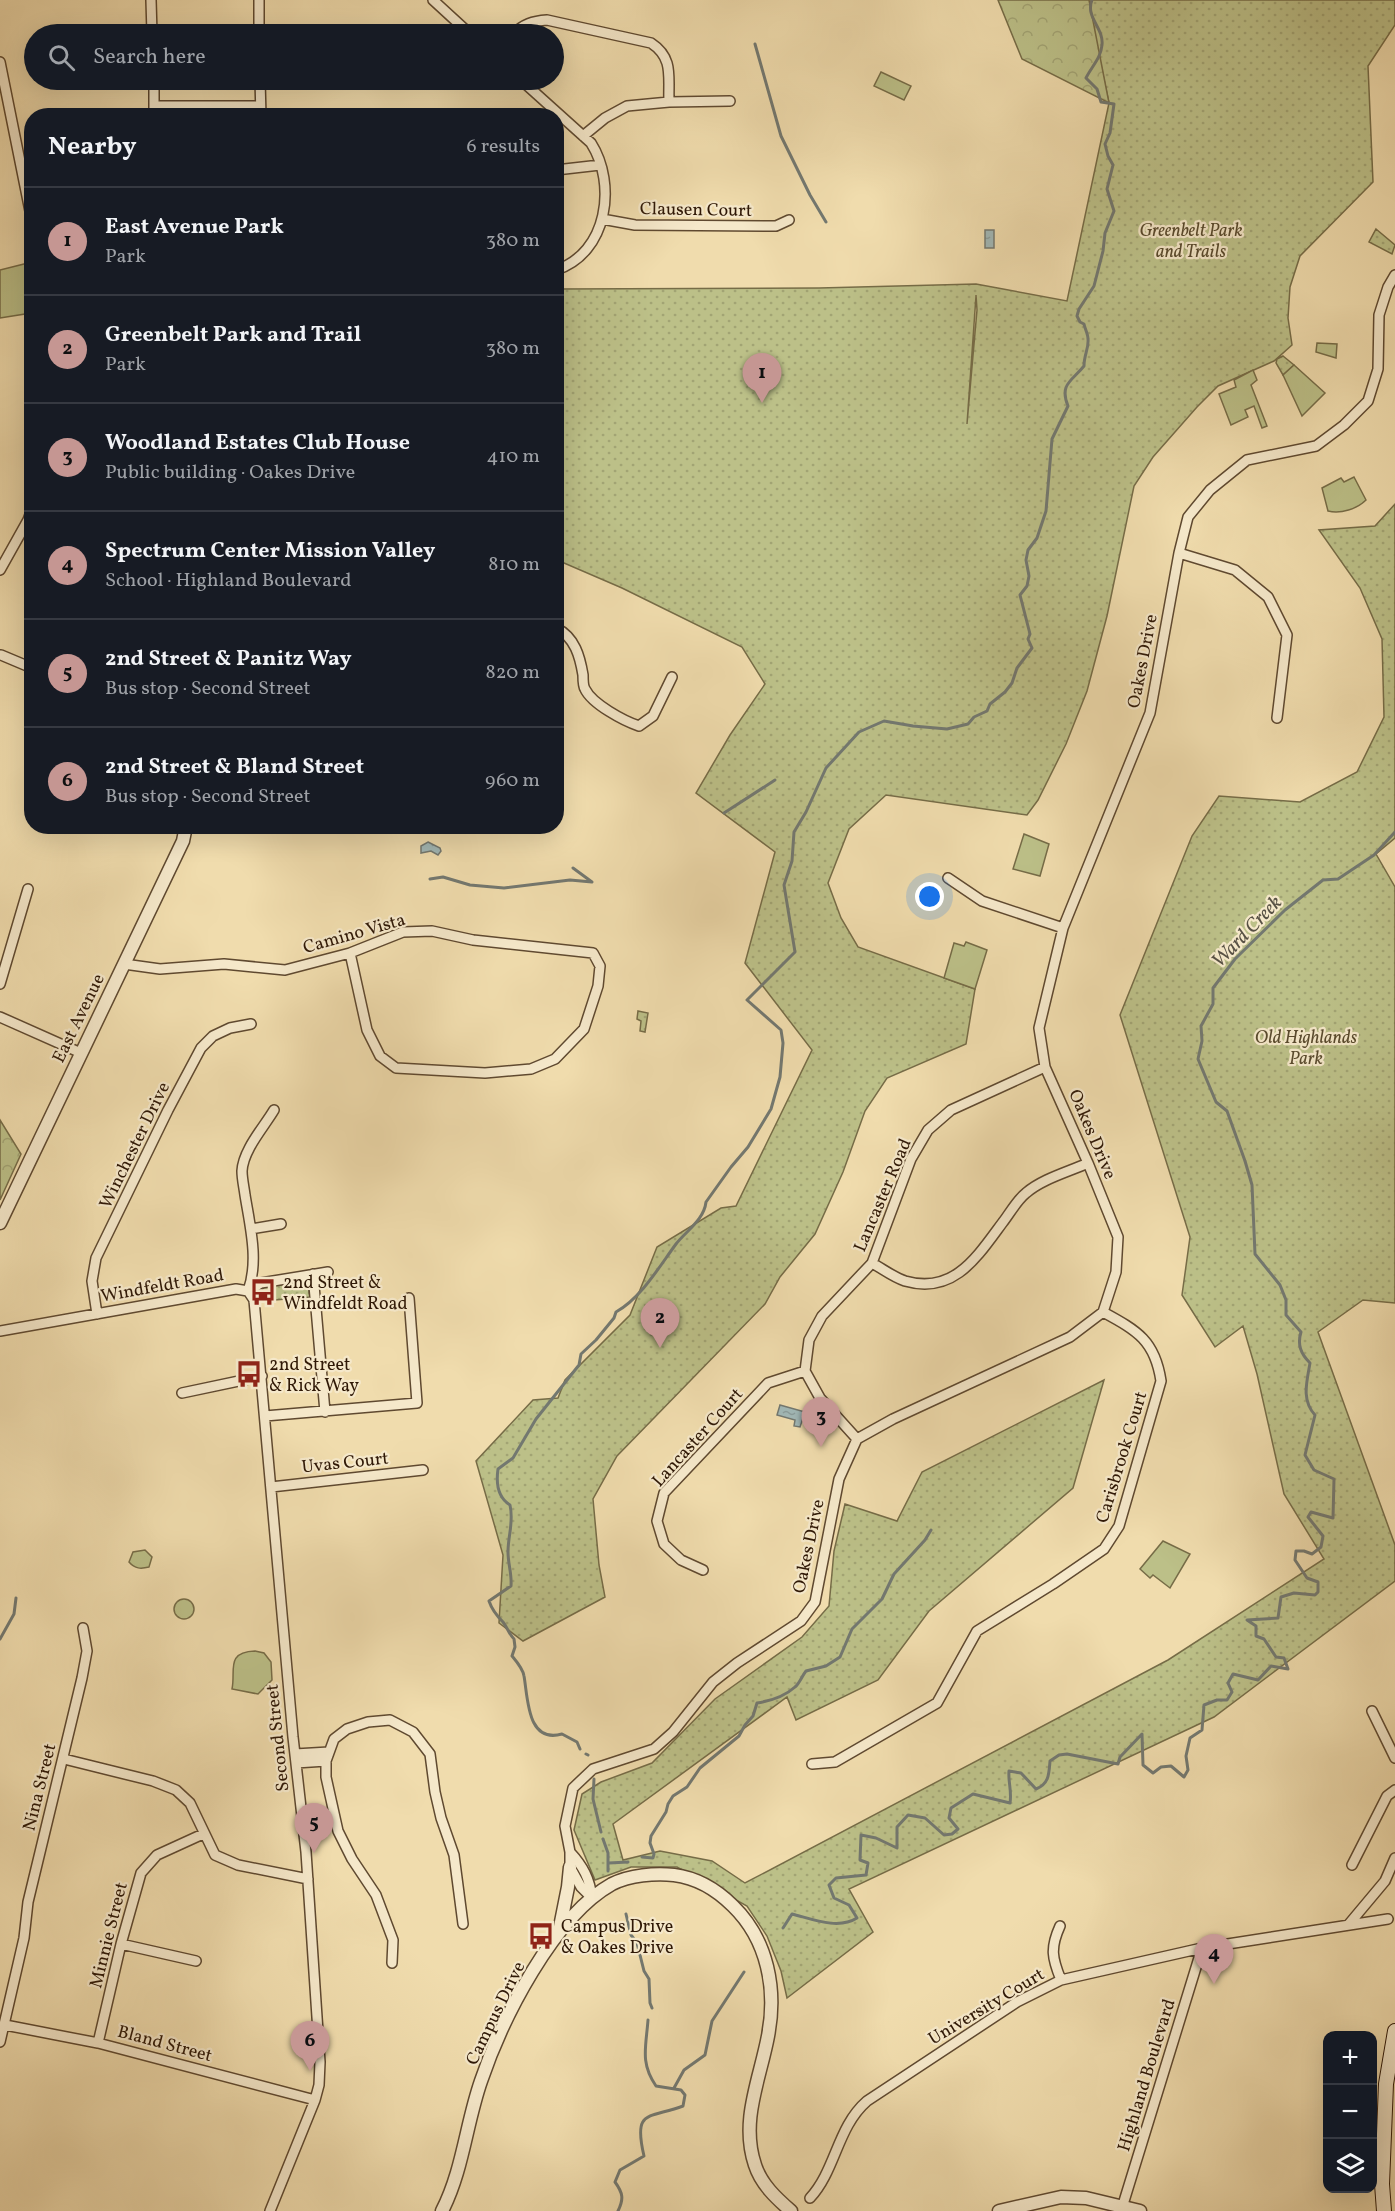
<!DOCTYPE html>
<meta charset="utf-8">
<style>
body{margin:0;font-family:Vollkorn,serif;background:#242831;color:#f1f3f6}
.controls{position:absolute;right:18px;bottom:18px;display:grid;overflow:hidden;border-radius:12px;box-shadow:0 6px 24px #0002}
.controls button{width:54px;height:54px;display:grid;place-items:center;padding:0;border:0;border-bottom:2px solid #363941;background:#171b24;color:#f1f3f6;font:30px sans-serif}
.you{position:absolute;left:930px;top:897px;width:21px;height:21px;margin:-15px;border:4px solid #fff;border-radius:50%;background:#1a73e8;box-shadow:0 0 0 9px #1a73e833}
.badge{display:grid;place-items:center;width:39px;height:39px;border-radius:50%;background:#c59692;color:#111;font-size:20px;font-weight:700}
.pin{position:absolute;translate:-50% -50px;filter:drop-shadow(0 2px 3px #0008)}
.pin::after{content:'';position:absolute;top:32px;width:21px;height:18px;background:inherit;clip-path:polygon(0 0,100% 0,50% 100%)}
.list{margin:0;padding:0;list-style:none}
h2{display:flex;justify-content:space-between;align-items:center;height:78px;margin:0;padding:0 24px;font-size:26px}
h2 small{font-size:20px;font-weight:400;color:#9ea1a6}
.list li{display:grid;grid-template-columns:39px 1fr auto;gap:18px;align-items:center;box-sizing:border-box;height:108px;padding:0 24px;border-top:2px solid #363941}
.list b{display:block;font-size:22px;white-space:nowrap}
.list p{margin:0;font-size:20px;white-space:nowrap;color:#9ea1a6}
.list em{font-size:20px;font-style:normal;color:#9ea1a6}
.icon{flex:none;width:33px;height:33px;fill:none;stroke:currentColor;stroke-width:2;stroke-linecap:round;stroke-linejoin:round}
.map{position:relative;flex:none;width:1395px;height:2211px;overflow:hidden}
.search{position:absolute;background:#171b24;box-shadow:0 6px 24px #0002;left:24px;top:24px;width:540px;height:66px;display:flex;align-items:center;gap:15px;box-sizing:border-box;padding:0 21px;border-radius:33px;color:#9ea1a6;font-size:22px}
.panel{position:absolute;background:#171b24;box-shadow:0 6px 24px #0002;left:24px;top:108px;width:540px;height:726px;border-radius:24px}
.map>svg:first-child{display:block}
.grass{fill:url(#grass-dots);stroke:#766c47;stroke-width:1.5;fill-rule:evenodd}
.forest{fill:url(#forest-crowns);stroke:#766c47;stroke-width:1.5}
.garden{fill:#bcc088;stroke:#766c47;stroke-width:1.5}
.water{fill:url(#water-ripples);stroke:#737870;stroke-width:1.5}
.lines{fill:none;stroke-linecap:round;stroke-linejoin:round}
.stream{stroke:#737870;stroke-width:3}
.minor-casing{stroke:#5f4930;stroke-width:12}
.tertiary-casing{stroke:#5f4930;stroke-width:15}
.secondary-casing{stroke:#2f1806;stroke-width:16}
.minor{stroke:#f5e8ca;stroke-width:9}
.tertiary{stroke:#f5e8ca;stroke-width:12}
.secondary{stroke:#f5e8ca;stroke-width:14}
.labels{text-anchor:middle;stroke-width:4.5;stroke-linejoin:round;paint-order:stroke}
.street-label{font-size:18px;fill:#2f1806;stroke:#f5e8ca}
.park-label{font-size:18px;font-style:italic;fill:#594a2d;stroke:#f5e8ca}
.poi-label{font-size:18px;fill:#2f1806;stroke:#f5e8ca;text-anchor:start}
.water-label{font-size:20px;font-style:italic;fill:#575044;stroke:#f5e8ca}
</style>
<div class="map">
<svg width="1395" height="2211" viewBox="0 0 1395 2211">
<defs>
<pattern id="grass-dots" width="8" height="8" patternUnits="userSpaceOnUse" patternTransform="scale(1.5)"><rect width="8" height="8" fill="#bcc088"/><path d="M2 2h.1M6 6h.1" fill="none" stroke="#a2a474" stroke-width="1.8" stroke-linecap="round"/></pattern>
<pattern id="forest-crowns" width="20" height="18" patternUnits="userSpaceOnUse" patternTransform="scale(1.5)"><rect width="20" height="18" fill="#bcc088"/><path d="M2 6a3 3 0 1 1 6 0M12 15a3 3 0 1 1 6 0" fill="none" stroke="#a2a474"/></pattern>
<pattern id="water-ripples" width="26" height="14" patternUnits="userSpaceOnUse" patternTransform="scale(1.5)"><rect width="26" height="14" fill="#a1b8b7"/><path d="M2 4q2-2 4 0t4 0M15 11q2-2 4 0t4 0" fill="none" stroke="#8b9d9c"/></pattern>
</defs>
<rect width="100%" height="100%" fill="#f0dcad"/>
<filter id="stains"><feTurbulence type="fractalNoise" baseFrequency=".00333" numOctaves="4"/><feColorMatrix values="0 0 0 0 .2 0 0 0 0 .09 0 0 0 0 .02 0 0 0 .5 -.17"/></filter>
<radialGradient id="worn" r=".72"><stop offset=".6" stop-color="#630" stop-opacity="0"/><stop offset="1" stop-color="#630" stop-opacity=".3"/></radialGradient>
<path class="grass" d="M1087 0H1395V25L1368 66 1373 182 1300 256 1290 287 1288 318 1292 345 1274 361 1218 386 1197 407 1153 457 1134 486 1107 616 1087 691 1066 744 1038 800 1027 815 886 795 849 829 828 883 841 918 858 947 975 989 966 1044 887 1078 865 1111 843 1172 815 1234 780 1277 765 1304 617 1456 593 1499 599 1565 605 1597 523 1641 499 1623 503 1555 476 1461 533 1400 558 1398 565 1380 630 1315 657 1247 721 1208 736 1206 812 1050 745 963 775 852 696 793 730 735 765 684 742 647 622 588 557 560V289L819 288 976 284 1067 301 1109 103ZM976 295 977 310 967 424 976 296Z
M1376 229 1395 245 1392 254 1369 242Z
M1283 356 1294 365 1283 375 1276 363 1277 359Z
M1395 504V838L1376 854 1395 887V1303L1363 1300 1318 1332 1395 1545V1581L1214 1717 849 1889 873 1932 787 1998 781 1971 767 1936 747 1906 677 1867H631L595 1880 574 1830 582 1794 601 1782 652 1763 715 1699 802 1637 829 1606 834 1551 845 1504 897 1521 922 1472 1104 1380 1073 1488 929 1611 878 1680 796 1720 787 1697 613 1824 623 1860 660 1851 712 1861 745 1883 1168 1660 1324 1559 1284 1494 1257 1374 1243 1326 1215 1347 1182 1295 1190 1237 1120 1015 1192 836 1219 796 1300 802 1357 772 1384 717 1382 639 1360 588 1319 530 1375 526Z
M638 1011 648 1013 645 1032 640 1031 641 1021 637 1019Z
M301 1282C308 1284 309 1290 310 1297L263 1301 262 1290 264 1287Z"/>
<path class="forest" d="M998 0H1089L1109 103 1022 59Z
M0 1120 21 1154 0 1200Z"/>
<path class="garden" d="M881 72 911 86 904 100 874 86Z
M28 263 31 313 0 318V270Z
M1317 343 1337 344 1336 358 1316 352Z
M1294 365 1325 393 1302 416 1283 375Z
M1253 370 1257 380 1251 385 1267 426 1262 428 1254 406 1245 410 1248 417 1231 425 1219 394 1236 387 1234 380Z
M1354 477 1366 500C1357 509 1341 514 1328 511L1322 488 1341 478 1344 482Z
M1024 834 1049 844 1040 876 1013 869Z
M966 942 987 950 975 989 944 978 954 943 964 946Z
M1163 1541 1190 1554 1170 1588 1153 1575 1150 1578 1140 1569Z
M145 1550 152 1557 149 1567C141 1569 135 1569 129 1562L133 1552Z
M174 1609a10 10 0 1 1 20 0a10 10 0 1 1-20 0Z
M255 1651 264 1653 271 1662 272 1680 258 1694 232 1689C236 1671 225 1652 255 1651Z"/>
<path class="water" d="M985 230H994V248H985Z
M428 842 440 848 441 851 438 855 431 851 421 853V846Z
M780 1405 805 1412 800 1427 794 1426 795 1420 777 1415Z"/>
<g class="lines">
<path class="stream" d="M755 44 781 136 810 195 826 222
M724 813 775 780
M430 879 443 877 470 885 504 888 570 880 592 882 573 868
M0 1639 14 1614 16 1598
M580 1749 577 1742 562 1734C527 1744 528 1698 524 1676 523 1669 517 1662 512 1656L515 1647 514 1639C509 1634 507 1627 503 1622 496 1615 492 1610 489 1601L511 1586C512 1574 508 1564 508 1552 508 1535 514 1522 510 1505 497 1497 496 1483 498 1469L513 1458 536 1419 579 1365 581 1354 596 1340 614 1318 616 1312C641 1298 659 1267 676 1244 686 1231 704 1220 706 1202L731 1167 748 1147 771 1109 780 1077 783 1043 781 1030 747 1000 795 952 784 885 792 861 794 832 806 812 826 768 859 732 884 721 913 726 947 729 968 724 974 717 987 711 990 704 1005 692 1012 683 1017 668 1032 648 1028 639 1030 634 1020 595 1027 586 1029 576 1026 560 1028 550 1037 538 1046 511 1052 439 1068 406C1059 384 1072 381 1084 366 1084 355 1089 348 1088 339 1088 334 1085 329 1084 324L1080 322 1077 316 1079 309 1094 286 1103 251 1105 233 1114 211 1107 189 1113 165 1108 156 1105 144 1110 133 1114 104 1101 102 1097 89 1086 78C1092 66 1101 58 1102 45 1104 28 1085 17 1092 0
M586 1754 588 1755
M594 1779 593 1799 601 1832
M603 1839 608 1853V1871
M642 1857 653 1858 654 1854 650 1843 651 1836 666 1812 668 1804 673 1796 687 1787 700 1768 739 1736 745 1725 753 1716 757 1703C770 1701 785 1696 795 1687 799 1684 802 1676 806 1671L826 1666 840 1657 852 1629 882 1599 894 1574 925 1540 931 1530
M609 1863 628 1862
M626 1914 631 1935 637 1943 644 1971 649 1979 650 2003 652 2008
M783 1928 792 1914C812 1919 838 1930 857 1918L849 1905 834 1898 829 1885 836 1878 866 1875 868 1863 860 1860 861 1835 876 1838 897 1848V1827L908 1815 925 1818 944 1835 952 1834 958 1829 949 1818 951 1808 973 1794 1010 1803C1012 1791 1008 1782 1009 1771L1021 1773 1036 1789C1049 1784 1049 1774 1050 1761L1059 1755 1067 1754 1118 1764 1120 1757 1142 1734 1143 1765 1153 1773 1161 1767 1171 1766 1184 1777 1188 1770 1186 1756 1190 1738 1202 1730 1204 1705 1217 1700H1227L1232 1692 1228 1683 1233 1674 1258 1680 1271 1666 1288 1669 1284 1658 1276 1657 1264 1639 1256 1636V1626L1247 1620 1278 1618 1281 1597 1294 1593 1315 1595 1318 1592V1582L1307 1578 1295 1560 1296 1551H1304L1312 1554 1321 1547 1323 1536 1308 1517 1311 1512 1333 1518 1334 1479 1314 1470 1305 1455 1315 1415C1301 1400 1307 1381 1310 1363 1301 1354 1297 1345 1301 1332L1286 1315V1300L1280 1285 1255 1254 1252 1185 1245 1161 1227 1111 1216 1102 1198 1059 1202 1041 1201 1026 1213 1004V988L1235 959 1285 910 1323 880 1338 879 1374 855 1395 832
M674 2088 684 2070 705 2055 712 2021 744 1972
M618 2211C624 2199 623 2193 615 2182L620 2170 644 2156C633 2109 648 2119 683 2106L685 2095 681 2090 656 2086C640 2063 646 2047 648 2020"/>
<defs>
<path id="minor" d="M151 0 152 34
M259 0V34
M433 0 470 34
M514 34C523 24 533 21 547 20L651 43C674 58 668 77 669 102
M0 62 32 221
M154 80V116
M260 80 261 116
M521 80 591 143C617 184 608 253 556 270
M155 106H260
M583 136 605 118 627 106 669 102 730 101
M556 170 600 165
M602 219 635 225 776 226 789 220
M1179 553 1235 570 1268 597 1287 635 1277 718
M0 570 28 520 32 509
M556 628C575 637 580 657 583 675 583 679 583 686 585 689 592 704 624 721 639 726L653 716 672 677
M1 655 32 668
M948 878 982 901 1063 928
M124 964 160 969 224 964 285 970 350 953 403 932 432 931 473 940 593 953 600 966 598 986 584 1029 555 1059 531 1069 485 1073 396 1068 380 1056 367 1030 350 953
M0 984 28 889
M0 1017 81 1053
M251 1229 281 1224
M872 1263C883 1269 893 1277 905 1281 954 1295 977 1257 1003 1222 1010 1213 1017 1200 1026 1193 1042 1179 1068 1172 1088 1163
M313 1274 325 1412
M248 1291 254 1300 293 1737 306 1852 320 2062 319 2085 315 2100 270 2211
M248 1291C259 1261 250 1226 245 1195 244 1187 242 1179 242 1171 243 1150 264 1127 274 1110
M97 1314 92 1281 96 1258 168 1110 201 1048 213 1036 230 1028 251 1024
M0 1331 236 1289 248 1291 261 1283 328 1272
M182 1393 262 1376
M265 1416 417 1403 409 1298
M857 1439 820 1398 805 1371 809 1340 822 1316 872 1263 911 1159 928 1130 951 1110 1045 1067
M271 1487 423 1470
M703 1570 681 1560 664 1544 657 1521 664 1493 768 1383 805 1371
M1372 1711 1395 1758
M295 1754 329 1752
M64 1759 153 1781 176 1790 190 1803 215 1855 238 1865 308 1879
M296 1763 326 1761
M812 1764 835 1762 937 1703 977 1631 1053 1584 1104 1549 1119 1526 1161 1381C1155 1341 1138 1331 1103 1312
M570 1852C583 1866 590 1879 592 1898
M1352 1865 1387 1796 1395 1790
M592 1898 581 1887 570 1867V1852L565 1826 573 1788 593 1769 654 1749 673 1732 713 1682 737 1663 801 1621 815 1602 839 1479 857 1439 893 1419 1070 1337 1103 1312 1116 1272 1118 1237 1088 1163 1045 1067 1039 1028 1063 928 1150 713 1179 553 1188 517 1210 490 1247 460 1316 446 1344 425 1368 401 1378 369 1379 315 1388 287 1395 275
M1349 1924 1385 1881 1395 1858
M1060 1926C1050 1948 1052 1958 1061 1980
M121 1944 196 1961
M392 1963 393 1940 376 1895 352 1859 338 1831 326 1777V1761L334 1739 347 1729 368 1722 390 1720 413 1732 430 1754 435 1792 441 1818 454 1855 463 1924
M5 2025 98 2043 315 2100
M0 2042 24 1938 28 1902 82 1678 87 1651 83 1628
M98 2043 121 1944 141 1873 157 1855 203 1834
M810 2198C836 2170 837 2127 867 2101L1017 2002 1061 1980 1202 1948 1388 1919
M1121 2211 1202 1948"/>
<path id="tertiary" d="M0 1223 183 841 186 826
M559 1932 568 1887 570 1867
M442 2211C463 2170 466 2124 481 2081 502 2019 553 1917 612 1884 630 1875 655 1873 674 1875 698 1878 717 1890 733 1906 768 1940 777 1990 768 2036 760 2079 740 2121 755 2165 761 2184 776 2198 791 2211
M999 2211 1061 2197 1086 2198 1140 2211"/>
<path id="secondary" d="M1384 2211 1382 2184 1386 2084 1395 2031"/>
</defs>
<use href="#minor" class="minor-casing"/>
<use href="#tertiary" class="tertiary-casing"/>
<use href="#secondary" class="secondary-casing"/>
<use href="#minor" class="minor"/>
<use href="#tertiary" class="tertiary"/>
<use href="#secondary" class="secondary"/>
</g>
<defs>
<symbol id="bus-bare" viewBox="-9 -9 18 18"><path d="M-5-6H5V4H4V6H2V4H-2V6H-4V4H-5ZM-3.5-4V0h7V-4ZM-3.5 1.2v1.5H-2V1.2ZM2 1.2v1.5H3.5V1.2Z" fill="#8f2418" stroke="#f5e8ca" stroke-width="2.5" paint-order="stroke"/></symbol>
</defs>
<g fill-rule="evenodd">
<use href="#bus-bare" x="244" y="1273" width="38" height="38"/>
<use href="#bus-bare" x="230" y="1355" width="38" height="38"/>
<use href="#bus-bare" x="522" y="1917" width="38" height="38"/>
</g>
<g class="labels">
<g class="street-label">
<text transform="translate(696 209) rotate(1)" y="6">Clausen Court</text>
<text transform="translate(1142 661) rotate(-79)" y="6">Oakes Drive</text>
<text transform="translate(354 933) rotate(-16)" y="6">Camino Vista</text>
<text transform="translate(78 1018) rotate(-64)" y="6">East Avenue</text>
<text transform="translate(1093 1134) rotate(67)" y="6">Oakes Drive</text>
<text transform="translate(134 1145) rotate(-64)" y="6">Winchester Drive</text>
<text transform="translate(882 1195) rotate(-67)" y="6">Lancaster Road</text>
<text transform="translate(162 1285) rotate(-10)" y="6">Windfeldt Road</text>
<text transform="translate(697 1437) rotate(-48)" y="6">Lancaster Court</text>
<text transform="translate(1121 1457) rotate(-73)" y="6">Carisbrook Court</text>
<text transform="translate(345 1462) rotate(-6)" y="6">Uvas Court</text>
<text transform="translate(808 1546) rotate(-78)" y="6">Oakes Drive</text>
<text transform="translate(277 1738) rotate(-96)" y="6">Second Street</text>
<text transform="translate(39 1787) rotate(-76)" y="6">Nina Street</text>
<text transform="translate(108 1935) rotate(-76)" y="6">Minnie Street</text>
<text transform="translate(986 2006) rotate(-31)" y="6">University Court</text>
<text transform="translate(495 2013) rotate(-64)" y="6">Campus Drive</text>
<text transform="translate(165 2043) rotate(15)" y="6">Bland Street</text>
<text transform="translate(1146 2075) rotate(-73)" y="6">Highland Boulevard</text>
</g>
<g class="park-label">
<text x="1191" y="236">Greenbelt Park<tspan x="1191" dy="21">and Trails</tspan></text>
<text x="1306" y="1043">Old Highlands<tspan x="1306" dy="21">Park</tspan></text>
</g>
<g class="poi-label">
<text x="283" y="1288">2nd Street &amp;<tspan x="283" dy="21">Windfeldt Road</tspan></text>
<text x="269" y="1370">2nd Street<tspan x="269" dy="21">&amp; Rick Way</tspan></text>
<text x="561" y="1932">Campus Drive<tspan x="561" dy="21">&amp; Oakes Drive</tspan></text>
</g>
<g class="water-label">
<text transform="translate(1246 931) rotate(-46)" y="7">Ward Creek</text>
</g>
</g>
<rect width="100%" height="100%" filter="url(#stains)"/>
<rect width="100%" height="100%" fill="url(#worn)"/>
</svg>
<div class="controls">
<button>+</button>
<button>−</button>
<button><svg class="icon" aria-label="layers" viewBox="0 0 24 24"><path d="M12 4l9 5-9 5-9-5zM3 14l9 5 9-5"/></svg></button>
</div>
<div class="you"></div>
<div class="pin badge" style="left:762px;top:403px">1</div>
<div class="pin badge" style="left:660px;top:1348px">2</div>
<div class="pin badge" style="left:821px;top:1447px">3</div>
<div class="pin badge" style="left:1214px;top:1984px">4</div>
<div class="pin badge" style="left:314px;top:1853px">5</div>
<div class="pin badge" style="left:310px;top:2071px">6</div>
<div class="search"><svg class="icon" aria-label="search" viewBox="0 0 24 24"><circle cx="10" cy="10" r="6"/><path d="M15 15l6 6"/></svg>Search here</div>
<section class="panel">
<h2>Nearby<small>6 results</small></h2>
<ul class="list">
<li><span class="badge">1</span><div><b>East Avenue Park</b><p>Park</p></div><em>380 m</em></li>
<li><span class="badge">2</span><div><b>Greenbelt Park and Trail</b><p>Park</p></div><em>380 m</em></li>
<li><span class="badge">3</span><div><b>Woodland Estates Club House</b><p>Public building · Oakes Drive</p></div><em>410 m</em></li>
<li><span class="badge">4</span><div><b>Spectrum Center Mission Valley</b><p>School · Highland Boulevard</p></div><em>810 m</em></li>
<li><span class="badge">5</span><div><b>2nd Street &amp; Panitz Way</b><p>Bus stop · Second Street</p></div><em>820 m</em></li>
<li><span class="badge">6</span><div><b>2nd Street &amp; Bland Street</b><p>Bus stop · Second Street</p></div><em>960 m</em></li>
</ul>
</section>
</div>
